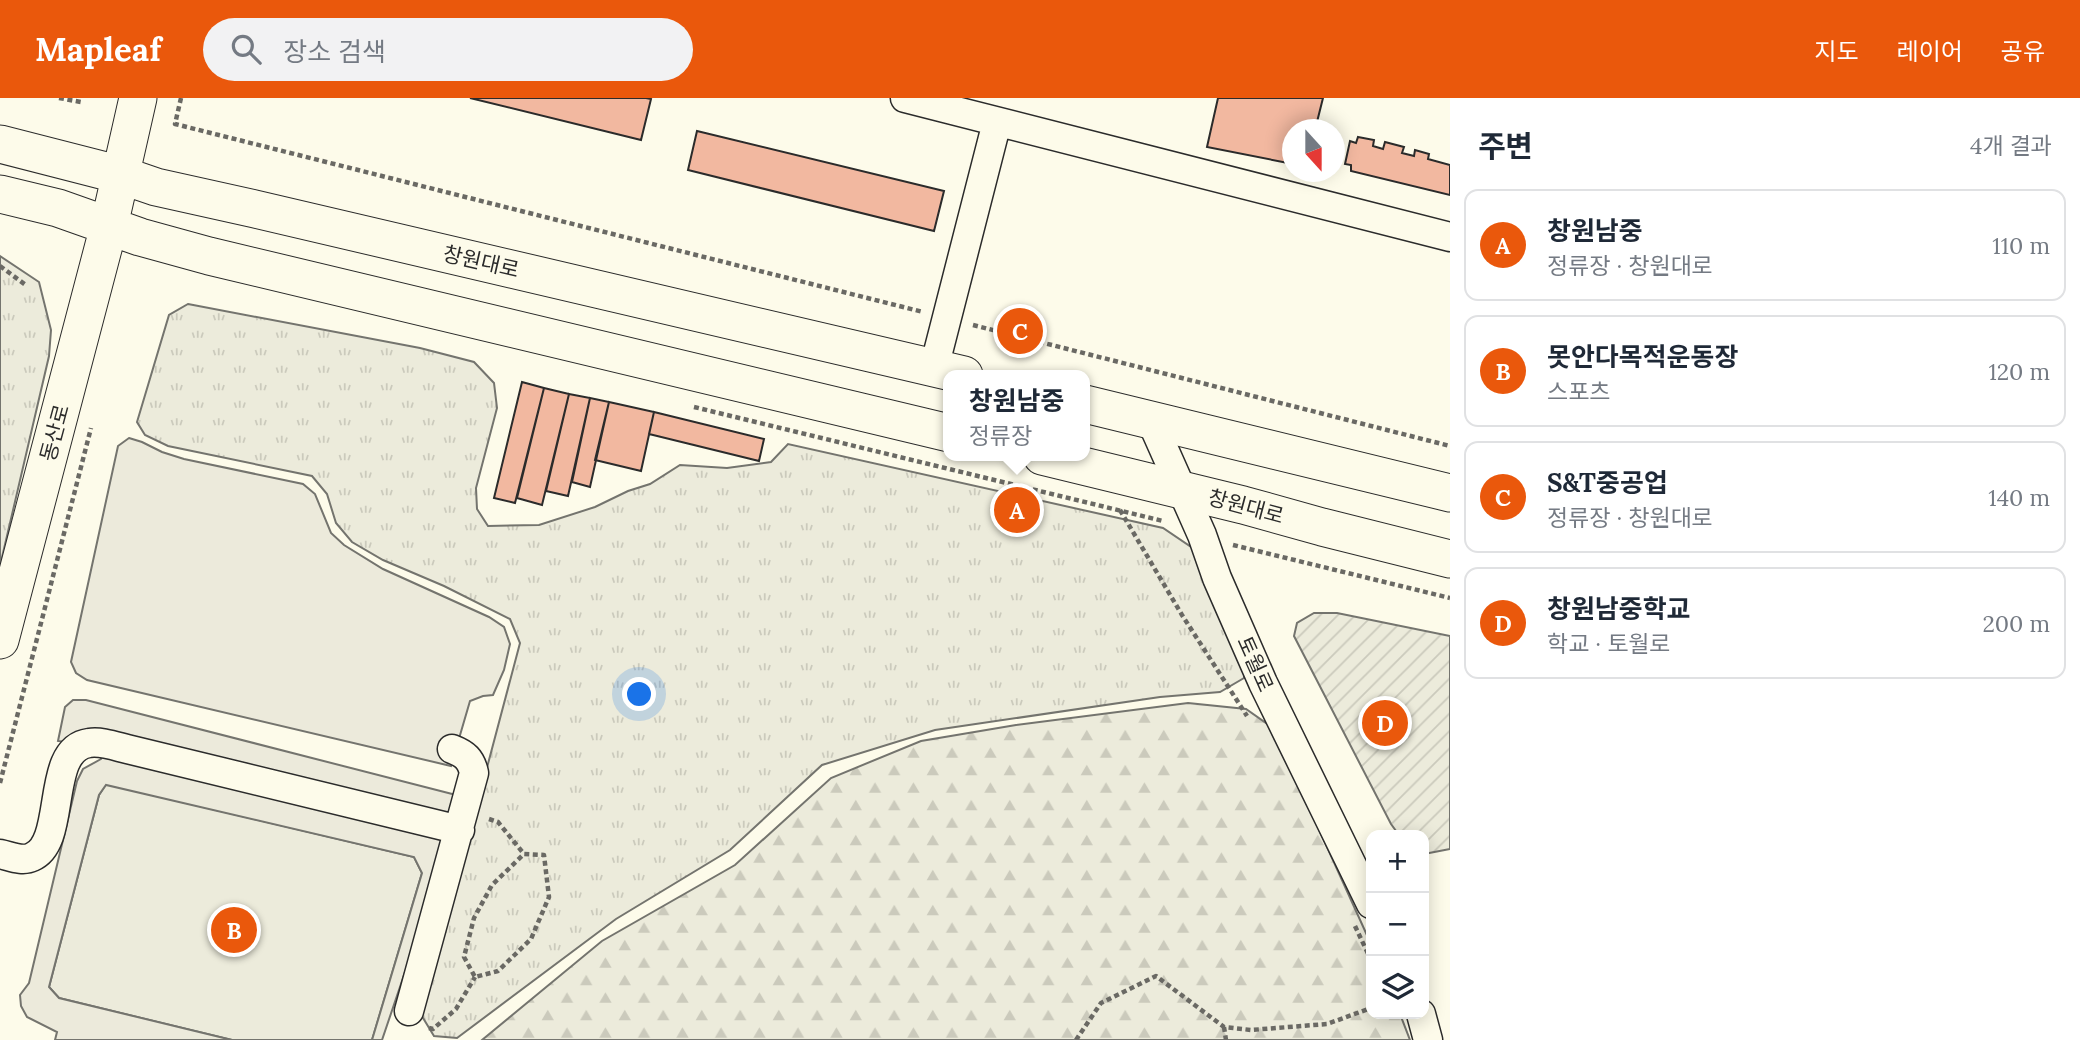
<!DOCTYPE html>
<html lang="ko">
<meta charset="utf-8">
<style>
body{margin:0;font-family:Lora,"Noto Sans KR",serif;background:#f2f2f3;color:#1f2937}
.controls{position:absolute;right:21px;bottom:21px;display:grid;overflow:hidden;border-radius:14px;box-shadow:0 4px 18px #0003}
.controls button{width:63px;height:63px;display:grid;place-items:center;padding:0;border:0;border-bottom:2px solid #e0e1e3;background:#fff;color:#1f2937;font:35px sans-serif}
.compass{position:absolute;left:1282px;top:21px;width:63px;height:63px;border-radius:50%;background:#fff;box-shadow:0 4px 18px #0003;rotate:159deg}
.you{position:absolute;left:640px;top:597px;width:24px;height:24px;margin:-18px;border:5px solid #fff;border-radius:50%;background:#1a73e8;box-shadow:0 0 0 10px #1a73e833}
.badge{display:grid;place-items:center;width:46px;height:46px;border-radius:50%;background:#ea580c;color:#fff;font-size:23px;font-weight:700}
.pin{position:absolute;translate:-50% -50%;border:4px solid #fff;box-shadow:0 2px 7px #0006}
.popup{position:absolute;left:943px;top:272px;width:147px;height:91px;box-sizing:border-box;display:grid;place-content:center;border-radius:14px;background:#fff;filter:drop-shadow(0 2px 5px #0005);font-size:23px;white-space:nowrap;color:#747a83}
.popup b{font-size:26px;color:#1f2937}
.popup::after{content:'';position:absolute;left:50%;top:100%;margin-left:-14px;border:14px solid transparent;border-top-color:#fff}
.list{margin:0;padding:0;list-style:none}
h2{display:flex;justify-content:space-between;align-items:center;height:91px;margin:0;padding:0 28px;font-size:30px}
h2 small{font-size:23px;font-weight:400;color:#747a83}
.list li{display:grid;grid-template-columns:46px 1fr auto;gap:21px;align-items:center;box-sizing:border-box;height:112px;margin:0 14px 14px;padding:0 14px;border:2px solid #e0e1e3;border-radius:14px}
.list b{display:block;font-size:26px;white-space:nowrap}
.list p{margin:0;font-size:23px;white-space:nowrap;color:#747a83}
.list em{font-size:23px;font-style:normal;color:#747a83}
.icon{flex:none;width:38px;height:38px;fill:none;stroke:currentColor;stroke-width:2;stroke-linecap:round;stroke-linejoin:round}
.map{position:relative;flex:none;width:1450px;height:942px;overflow:hidden}
header{display:flex;align-items:center;gap:42px;box-sizing:border-box;height:98px;padding:0 35px;background:#ea580c;color:#fff}
header strong{font-size:33px}
nav{display:flex;gap:38px;margin-inline-start:auto;font-size:24px}
.search{width:490px;height:63px;background:#f2f2f3;display:flex;align-items:center;gap:18px;box-sizing:border-box;padding:0 24px;border-radius:38px;color:#747a83;font-size:26px}
main{display:flex}
aside{flex:1;background:#fff}
.map>svg:first-child{display:block}
.grass{fill:url(#grass-tufts);stroke:#74746e;stroke-width:2}
.forest{fill:url(#forest-firs);stroke:#74746e;stroke-width:2}
.garden{fill:url(#garden-furrows);stroke:#74746e;stroke-width:2}
.pitch{fill:#ecebdb;stroke:#74746e;stroke-width:2}
.parking{fill:#eceadb;stroke:#74746e;stroke-width:2}
.building{fill:#f2b8a0;stroke:#2b2b2b;stroke-width:2}
.lines{fill:none;stroke-linecap:round;stroke-linejoin:round}
.minor-casing{stroke:#2b2b2b;stroke-width:31}
.major-casing{stroke:#2b2b2b;stroke-width:39}
.path{stroke:#6a6964;stroke-width:4.5;stroke-dasharray:5 3.5;stroke-linecap:butt}
.minor{stroke:#fdfbea;stroke-width:28}
.major{stroke:#fdfbea;stroke-width:37}
.labels{text-anchor:middle;stroke-width:5;stroke-linejoin:round;paint-order:stroke}
.street-label{font-size:21px;fill:#2b2b2b;stroke:#fdfbea}
</style>
<header>
<strong>Mapleaf</strong>
<div class="search"><svg class="icon" aria-label="search" viewBox="0 0 24 24"><circle cx="10" cy="10" r="6"/><path d="M15 15l6 6"/></svg>장소 검색</div>
<nav><a>지도</a><a>레이어</a><a>공유</a></nav>
</header>
<main>
<div class="map">
<svg width="1450" height="942" viewBox="0 0 1450 942">
<defs>
<pattern id="grass-tufts" width="24" height="20" patternUnits="userSpaceOnUse" patternTransform="scale(1.75)"><rect width="24" height="20" fill="#ecebdb"/><path d="M3 7l-1-3M5 7V3M7 7l1-3M15 17l-1-3M17 17v-4M19 17l1-3" fill="none" stroke="#cbcabc"/></pattern>
<pattern id="forest-firs" width="22" height="20" patternUnits="userSpaceOnUse" patternTransform="scale(1.75)"><rect width="22" height="20" fill="#ecebdb"/><path d="M5 1l3.5 6h-7zM16 11l3.5 6h-7z" fill="#cbcabc"/></pattern>
<pattern id="garden-furrows" width="10" height="10" patternUnits="userSpaceOnUse" patternTransform="scale(1.75)"><rect width="10" height="10" fill="#ecebdb"/><path d="M-1 1l2-2M0 10L10 0M9 11l2-2" fill="none" stroke="#cbcabc"/></pattern>
</defs>
<rect width="100%" height="100%" fill="#fdfbea"/>
<path class="grass" d="M0 158 39 184 51 232 49 258 0 468Z
M188 206 420 250 474 264 494 285 497 310 476 390 477 411 488 428 539 427 595 409 628 393 650 386 680 367 727 370 771 364 788 346 1163 430 1194 451 1245 550 1244 580 1220 594 1160 599 935 632 822 667 730 752 616 821 457 940 434 938 420 915 480 696 520 545 510 521 444 488 383 462 352 444 336 425 327 396 312 378 168 348 145 337 137 324 169 217Z"/>
<path class="forest" d="M1188 605 1246 611 1273 630 1371 846V916H1400L1410 942H482L602 843 735 767 831 680 921 643 1016 627Z"/>
<path class="garden" d="M1314 515H1337L1450 538V751L1424 756V737H1399L1391 726 1294 538 1297 525Z"/>
<path class="pitch" d="M106 686 414 759 422 775 372 942H232L59 900 49 889 99 697Z"/>
<path class="parking" d="M129 340 142 344 162 354 184 361 303 386 315 396 331 435 344 447 383 471 489 519 504 529 510 546 504 572 493 597 483 598 470 603 451 668 87 582 76 575 71 564 118 348Z
M73 602H86L460 698 440 771 382 942H372L422 775 414 759 106 687 99 697 49 889 59 900 232 942H55L57 934 27 919 21 908 20 897 29 885 77 683 83 671 101 661 102 649 58 643 65 609Z"/>
<path class="building" d="M470 0H646L651 1 641 42Z
M1218 0H1323L1315 32H1293V66L1207 49Z
M697 33 944 93 934 133 688 72Z
M1358 39 1374 42 1373 48 1383 51 1385 44 1404 49 1402 55 1414 58 1415 52 1429 56 1428 61 1450 67V97L1351 73V67L1345 66 1350 43 1356 45Z
M522 284 544 290 515 405 494 400Z
M544 290 569 296 542 407 517 400Z
M569 296 590 300 568 398 546 393Z
M590 300 609 304 590 389 572 384Z
M609 304 654 314 641 373 595 362Z
M654 314 764 341 759 363 649 336Z"/>
<g class="lines">
<defs>
<path id="minor" d="M905 0 1450 139
M934 270 997 24
M1150 320 1202 437 1217 480 1263 585 1371 806
M0 756C10 758 22 764 32 759 68 744 44 651 89 645 101 643 115 648 127 651L460 732
M409 913 474 675C471 661 465 656 452 651
M1421 916 1428 942"/>
<path id="major" d="M0 46 121 77 156 89 255 111 964 277
M0 96 58 110 140 139 209 158 949 335
M1085 306 1450 395
M1042 358 1243 407 1322 429 1450 461
M0 542 109 128 138 0"/>
</defs>
<use href="#minor" class="minor-casing"/>
<use href="#major" class="major-casing"/>
<path class="path" d="M59 0 81 4
M181 0 175 26 923 214
M0 168 27 188
M973 227 1450 348
M694 309 1163 423
M1120 412 1182 517 1247 618
M1233 447 1450 500
M0 685 91 330
M489 721 498 724 524 756 544 757 549 799 531 841 498 873 475 879 464 859 474 820 492 787 524 756
M1355 828 1371 862
M1224 929 1226 942
M429 930 433 931 456 911 475 879
M1076 942 1101 905 1156 878 1224 929 1251 932 1327 926 1371 910"/>
<use href="#minor" class="minor"/>
<use href="#major" class="major"/>
</g>
<g class="labels">
<g class="street-label">
<text transform="translate(481 164) rotate(13)" y="7">창원대로</text>
<text transform="translate(55 335) rotate(-75)" y="7">동산로</text>
<text transform="translate(1246 409) rotate(15)" y="7">창원대로</text>
<text transform="translate(1255 566) rotate(66)" y="7">토월로</text>
</g>
</g>
</svg>
<div class="controls">
<button>+</button>
<button>−</button>
<button><svg class="icon" aria-label="layers" viewBox="0 0 24 24"><path d="M12 4l9 5-9 5-9-5zM3 14l9 5 9-5"/></svg></button>
</div>
<svg class="compass" viewBox="-18 -18 36 36"><path d="M0-13l5 13h-10z" fill="#e53935"/><path d="M0 13l5-13h-10z" fill="#747a83"/></svg>
<div class="you"></div>
<div class="pin badge" style="left:1017px;top:412px">A</div>
<div class="popup"><b>창원남중</b>정류장</div>
<div class="pin badge" style="left:234px;top:832px">B</div>
<div class="pin badge" style="left:1020px;top:233px">C</div>
<div class="pin badge" style="left:1385px;top:625px">D</div>
</div>
<aside>
<h2>주변<small>4개 결과</small></h2>
<ul class="list">
<li><span class="badge">A</span><div><b>창원남중</b><p>정류장 · 창원대로</p></div><em>110 m</em></li>
<li><span class="badge">B</span><div><b>못안다목적운동장</b><p>스포츠</p></div><em>120 m</em></li>
<li><span class="badge">C</span><div><b>S&amp;T중공업</b><p>정류장 · 창원대로</p></div><em>140 m</em></li>
<li><span class="badge">D</span><div><b>창원남중학교</b><p>학교 · 토월로</p></div><em>200 m</em></li>
</ul>
</aside>
</main>
